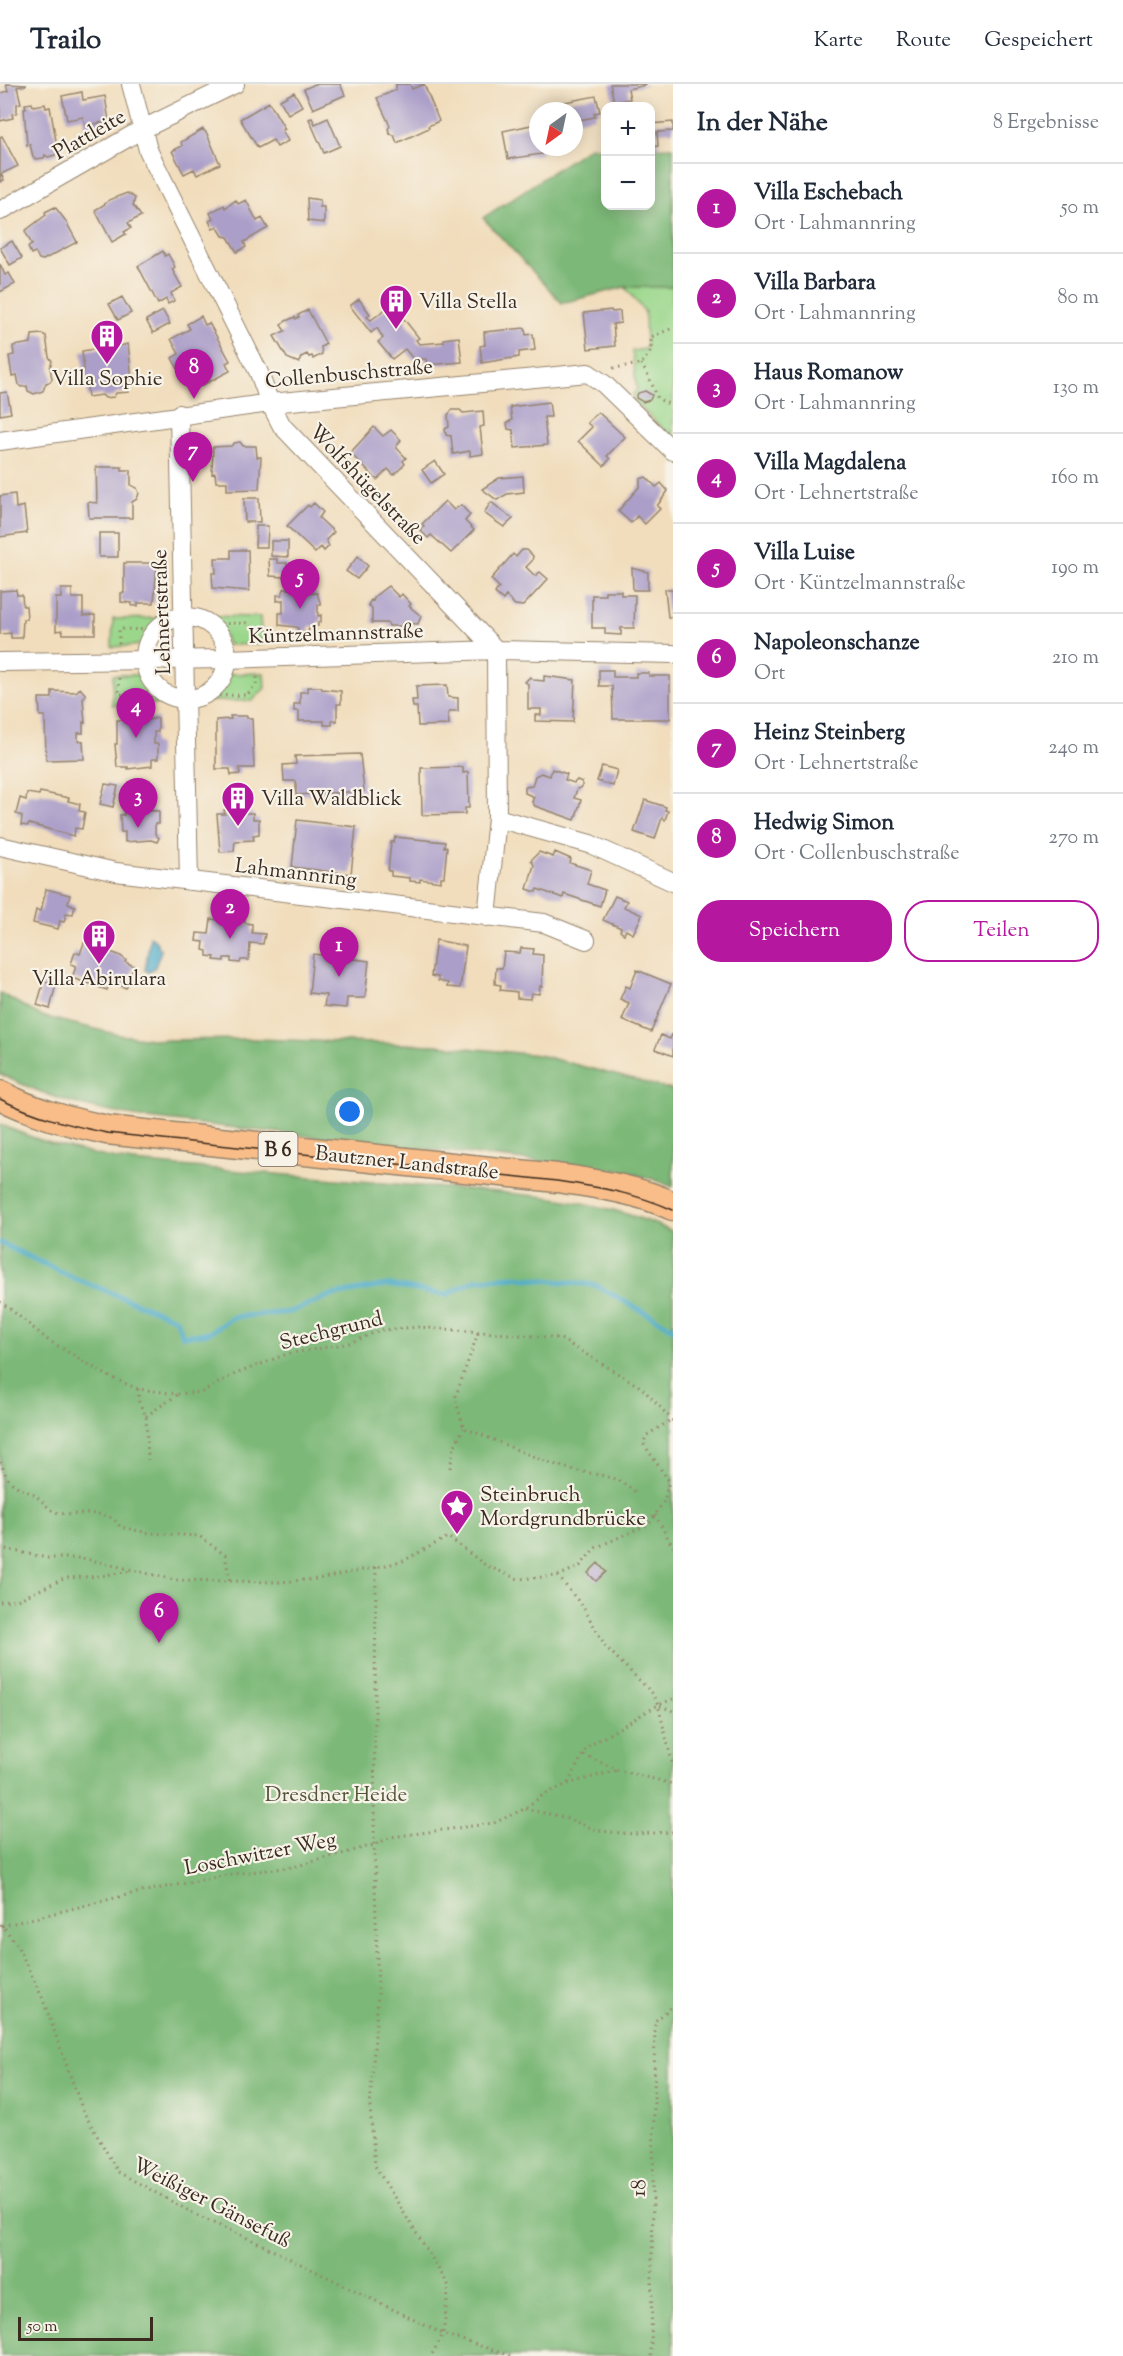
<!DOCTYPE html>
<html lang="de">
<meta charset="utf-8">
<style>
body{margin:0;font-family:"Sorts Mill Goudy",serif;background:#f6f6f7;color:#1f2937}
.controls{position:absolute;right:18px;top:18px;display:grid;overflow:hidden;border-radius:12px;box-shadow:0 3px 15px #0003}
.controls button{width:54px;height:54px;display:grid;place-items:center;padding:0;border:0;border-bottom:2px solid #e0e1e3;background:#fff;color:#1f2937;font:30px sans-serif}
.compass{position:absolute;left:529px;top:18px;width:54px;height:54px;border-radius:50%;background:#fff;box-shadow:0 3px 15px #0003;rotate:213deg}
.scale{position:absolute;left:18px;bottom:15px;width:135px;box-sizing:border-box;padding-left:6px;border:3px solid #3b2a1e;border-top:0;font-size:16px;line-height:21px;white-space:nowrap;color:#3b2a1e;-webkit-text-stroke:4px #f7f3e8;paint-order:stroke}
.you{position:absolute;left:350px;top:1028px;width:21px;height:21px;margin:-15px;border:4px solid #fff;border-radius:50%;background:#1a73e8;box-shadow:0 0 0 9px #1a73e833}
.badge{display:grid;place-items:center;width:39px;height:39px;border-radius:50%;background:#b5179e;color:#fff;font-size:20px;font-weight:700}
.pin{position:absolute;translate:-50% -50px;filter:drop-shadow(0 2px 3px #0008)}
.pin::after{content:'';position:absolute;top:32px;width:21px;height:18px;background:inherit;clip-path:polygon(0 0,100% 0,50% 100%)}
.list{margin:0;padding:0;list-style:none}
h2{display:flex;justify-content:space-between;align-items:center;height:78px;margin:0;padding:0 24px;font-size:26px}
h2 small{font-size:20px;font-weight:400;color:#747a83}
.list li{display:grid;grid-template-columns:39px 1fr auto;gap:18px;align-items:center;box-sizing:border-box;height:90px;padding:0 24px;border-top:2px solid #e0e1e3}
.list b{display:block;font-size:22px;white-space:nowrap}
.list p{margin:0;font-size:20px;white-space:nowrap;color:#747a83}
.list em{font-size:20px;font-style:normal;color:#747a83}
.actions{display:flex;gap:12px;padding:18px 24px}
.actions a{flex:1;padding:14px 0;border:2px solid #b5179e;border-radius:24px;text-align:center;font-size:21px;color:#b5179e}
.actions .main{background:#b5179e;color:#fff}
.map{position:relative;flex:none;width:673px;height:2272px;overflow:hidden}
header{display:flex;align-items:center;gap:36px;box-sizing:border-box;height:84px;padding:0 30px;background:#fff;border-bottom:2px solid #e0e1e3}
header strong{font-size:28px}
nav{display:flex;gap:33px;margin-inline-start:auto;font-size:21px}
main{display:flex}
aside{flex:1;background:#fff}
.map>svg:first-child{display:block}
.green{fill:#9ad78b;stroke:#6a8054;stroke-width:1.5}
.forest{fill:#7bb877;stroke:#5b714a;stroke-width:1.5}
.water{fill:#4caaca;stroke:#446a74;stroke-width:1.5}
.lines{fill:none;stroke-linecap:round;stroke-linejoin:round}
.stream{stroke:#4caaca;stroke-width:5}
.building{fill:#ab9fc9}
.minor-casing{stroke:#96846d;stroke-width:20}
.primary-casing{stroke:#96846d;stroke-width:31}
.path{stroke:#96846d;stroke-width:3;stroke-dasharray:1.5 4.5;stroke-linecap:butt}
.minor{stroke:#fff;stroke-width:18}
.primary{stroke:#f8bd88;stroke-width:28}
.tram{stroke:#3b2a1e;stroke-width:1.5}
.labels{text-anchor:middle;stroke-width:4.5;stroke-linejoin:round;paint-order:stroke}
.shield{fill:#f7f3e8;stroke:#73665b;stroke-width:1.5}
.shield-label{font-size:20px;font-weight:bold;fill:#3b2a1e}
.street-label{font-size:21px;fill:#3b2a1e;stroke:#f7f3e8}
.poi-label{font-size:21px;fill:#3b2a1e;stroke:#f7f3e8;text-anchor:start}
.park-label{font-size:21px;fill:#535539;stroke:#f7f3e8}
</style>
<header>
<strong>Trailo</strong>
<nav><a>Karte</a><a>Route</a><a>Gespeichert</a></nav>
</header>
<main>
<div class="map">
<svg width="673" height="2272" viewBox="0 0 673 2272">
<rect width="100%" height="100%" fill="#f7f3e8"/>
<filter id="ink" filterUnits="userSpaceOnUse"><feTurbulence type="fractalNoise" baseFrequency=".0167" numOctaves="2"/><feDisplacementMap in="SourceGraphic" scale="12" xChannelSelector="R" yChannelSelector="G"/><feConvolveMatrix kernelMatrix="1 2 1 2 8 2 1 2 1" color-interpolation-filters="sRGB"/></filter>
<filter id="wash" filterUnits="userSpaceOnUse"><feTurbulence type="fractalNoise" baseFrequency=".008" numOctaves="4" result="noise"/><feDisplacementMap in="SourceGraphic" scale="24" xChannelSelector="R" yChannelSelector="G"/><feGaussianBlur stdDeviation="1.35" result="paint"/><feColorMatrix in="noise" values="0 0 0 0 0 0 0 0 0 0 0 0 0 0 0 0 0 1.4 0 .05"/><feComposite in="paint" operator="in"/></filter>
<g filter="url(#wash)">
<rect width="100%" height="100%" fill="#f1ddbc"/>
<path class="green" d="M625 203H673V355L633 316V310L637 306 632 267 646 265 645 228Z
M203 532 260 533 262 560 228 561 225 552Z
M165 534 156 542 144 561 112 563 113 535Z
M264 589 265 604 252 617H202L221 600 226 590Z
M113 591H145L156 606 168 615 169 620 112 621Z"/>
<path class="forest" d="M590 63 605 64 606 122H650L651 64 673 63V203H625L562 219 483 134Z
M0 909 41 932 120 951 160 956 255 955 435 961 539 971 673 1006V1103L653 1095 616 1086 147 1034C91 1026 51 1015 0 990Z
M0 1040C42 1060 86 1069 132 1078 227 1086 323 1094 419 1102 504 1109 595 1110 673 1148V2272H0Z"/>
<path class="water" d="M150 853 155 856 161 867 155 883 149 888 145 886Z"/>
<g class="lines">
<path class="stream" d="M0 1159 72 1193 176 1235 183 1252 209 1249 233 1233 290 1228 329 1212 387 1201 446 1211 475 1196 512 1193 595 1201 673 1244"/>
</g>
<g id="blocks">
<path class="building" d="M6 0 27 1 17 3 21 19 17 20V29L12 30 13 34 0 37V9L8 7Z
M315 0H340L345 11 313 25 304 5Z
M396 0H410L412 5 424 0 439 37 428 42 429 44 397 59 394 51 390 50 388 45 390 42 377 14 396 6Z
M610 0H646V1L628 5 630 15 614 18Z
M82 8 83 16 105 12 109 37 85 42 83 33 67 36 62 12Z
M294 8 302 22 288 30 280 16Z
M596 12 600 28 594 29 595 33 574 37V27H555L554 20Z
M269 18 285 45 282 46 288 57 277 63 273 56 258 64 240 35Z
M32 19 33 22 45 20 46 24 50 23 58 68 55 71 48 73 45 71 44 74 35 75 33 73 30 60 27 61 24 24H26L25 20Z
M312 34 315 40 328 34 340 62 324 69 309 35Z
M673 38V47L657 48 658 62 650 63V40Z
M536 40 538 63H540L542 70 508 75 503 47Z
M203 45 207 50 220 80 197 91 194 85 184 90 172 67 182 62 181 58Z
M2 52 18 82 1 90 4 96 0 98V53Z
M127 109 135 114 133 121 141 132 128 139 131 144 124 148 126 150 112 158 95 126 105 120 109 116Z
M307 114 320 116V123H324V139L308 137Z
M236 116 238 120 246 116 257 137 262 134 268 144 244 158 246 163 237 168 228 153 223 152 217 142 213 145 209 137 213 135 210 129 224 121 225 124Z
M55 123 65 136 77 158 43 176 39 175 35 168 31 170 28 163 32 161 25 147 46 131 45 128Z
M12 157 22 174 10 181 0 164Z
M163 167 165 172 168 170 175 183 172 185 182 203 171 209 174 217 168 220 166 215 158 220 138 182Z
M0 180 5 191 9 189 15 200 0 208Z
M122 213 131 229 118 236 109 220Z
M359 215 370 230 367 233 371 236 392 220 419 254 416 256 419 260 444 258V255L459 253 462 278 427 281 426 275H413L405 265 392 275 378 258 383 254 377 244 371 249 350 222Z
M308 226 326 260 321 263 322 270 313 275 312 272 309 273 307 270 301 273 299 279 287 274 274 252 285 247 281 241 286 237 295 233 296 235 299 233 298 231Z
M611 226 612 228 620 227 621 239 613 240 615 262 588 265 584 229Z
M163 227 170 240 153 249 146 236Z
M201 232 205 241 209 239 230 277 226 279 230 287 197 304 186 282 178 285 172 274 179 270 171 255 190 245 187 240Z
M525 244 526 251 533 250 535 266 519 268V273L482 279 480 262 485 261 484 248Z
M42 250 46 252 49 273 52 277 50 283 52 295 50 298 46 299 43 307 34 310 28 307 27 302 21 303 19 301 17 291 12 292 9 272 14 271 13 262 31 259 32 251Z
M108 258H117L120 262 128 260 132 295H128L129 308 116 309 114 313 105 314 102 311 88 313 86 297 81 293 84 286 82 267 106 263Z
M645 307 652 311 650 316 643 318 636 314 638 309Z
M7 308 11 329 0 331V309Z
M549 318 551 333H544L547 361 515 364 513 346 508 345 507 339 512 336 510 323Z
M452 326H460L463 329 483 327 484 342 480 343 483 370 470 372V367L453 370 451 352 446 351 445 345 449 343 448 331Z
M598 328 625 353 607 372 610 375 604 382 578 357 592 343 587 339Z
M374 343 383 352 391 346 401 356 396 363 406 374 403 377 405 380 394 391 388 385 377 396 350 369Z
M240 358 243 362H256L257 373H261L259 405 227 406V398H216L215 389 212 390 213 363 231 362 234 359Z
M435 377 444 390 431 399 422 386Z
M96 383H122V386H131V401L137 404 139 409 137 415 132 418V434H89L88 418 97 419Z
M523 392 524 408 507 410 497 416 482 405 499 394Z
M646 393 656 403 661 399 668 407 657 422 660 425 645 440 637 432 631 439 618 427 640 402V395Z
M15 410 16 424 24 422 27 449 0 453V412Z
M244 414H259L260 438H245Z
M445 417 454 426 461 421 470 431 465 437 474 446 451 469 431 451 428 454 420 446 424 442 422 440Z
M491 418 513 435 504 443 484 429Z
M314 419 323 428 319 434 334 448 326 456 329 462 324 467 321 463 315 469 287 442 308 421 310 423Z
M256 442H268L267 463H255Z
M99 449H118V473H99Z
M271 457H288V473L271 472Z
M231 466H248L249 507 213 504 212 489H216L215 474H231Z
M522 466H527L533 472 532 477 526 483 535 492 540 488 548 495 523 522 515 521 506 512 503 516 495 509 499 503 491 495 513 470 516 473Z
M358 472 368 482 357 495 346 487Z
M269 475H277V479H287V492L284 493 270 492Z
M124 479H157L154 519H138V522H132V519L121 518V509H124Z
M632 484 648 488V506H633Z
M388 502 399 513 402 510 411 520 409 522 421 532 418 540 402 539V542H389L388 539H372V524L368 521 371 516 373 517 375 512Z
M61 505H72V514H83V532L95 531V550H63L62 546 56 547V514H61Z
M284 505H297L298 510 317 509 321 521H318V532L321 531V538H318V542H310L308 548H298V544L296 543 279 541V529H283V516L277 517V511H282Z
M665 505H673V533H668Z
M16 506 17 511H22L23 522H26L27 535H23L22 554H11V549L0 550V507Z
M605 507H621V511H635L634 544H621V551L605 550V544H592V511H605Z
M599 586H613V593H636V589H649V592H670V635H613L612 602H599Z
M544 592 575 596 573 638 535 637V631H541V625H528V600L525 598 530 593 534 596 544 597Z
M447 601 448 613 458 614V627H450L448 630 449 641 418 642 417 623H413L412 616H417L416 602Z
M307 603H321L322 605 341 607V620H337V637L332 636V641H324V637H299V627H294V620H300V608H307Z
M80 604 86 611 83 614 85 639 83 638V649H78V657H83L84 675 46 676 45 632H40L39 614H52V607L76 608Z
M230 632H247V634H252L254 684H239L240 690 231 691 230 685H216V636L231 635Z
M127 633H143V637L158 634V648H154V660H158V675H152V682L128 685V683H117L115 660H117V636H127Z
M360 670 364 707 296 711V697H284L283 681 296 680 295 672Z
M602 682 617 686 613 702 597 697Z
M463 683V689L468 688 469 724H465V730L422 731 421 684Z
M552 685 567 690 565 696 574 699 577 696 582 698V703L577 705 574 714 581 716 575 736 535 722 532 718 534 713 525 709V703L532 702 535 692 541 689 550 692Z
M105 700 118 702 113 723 100 720Z
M40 708 69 714 68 717 80 720 79 727 85 728 82 745 75 744 74 752 29 740 28 742 21 741 22 732 16 730 20 714 26 716 27 709 39 711Z
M645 716 666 723 665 726 668 727 665 736 662 734 655 755 634 748Z
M243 724V729H253V735H259V750L253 751 254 756 235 757 234 767 220 768 217 730H225L224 726Z
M124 726 159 727V740H155V750L159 754 157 758 151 756 125 758V748H121L120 731H124Z
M297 736 356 743 351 790 292 783Z
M395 753 445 758 444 763H447L444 793H441V798L420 795V798L410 797V794L391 792V787H388L391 758H394Z
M539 768 553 773 555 768 571 775 570 779 591 786 587 800 605 806 600 822 564 810 563 814 537 805 536 808 527 805 534 781 531 776Z
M46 805 70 811 68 819 75 822 73 830 66 829 64 838 60 837 58 845 33 839 36 826 41 827Z
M615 812 627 817 624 823 642 831 633 850 626 846 624 850 620 847 621 844 603 836Z
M219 833 229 834 228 837 235 838V835L245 836V839L252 840V849L265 850 263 860 250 859 249 876H241L240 879 231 878V874H224V877L214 876 215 873 207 872V867L203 866 204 858 196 857 197 849 209 850 211 835 219 836Z
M436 856 466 862 460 904 447 903 448 899 438 897V893L431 892Z
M84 859 119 871 126 876 125 878 134 882 126 904 121 902 124 893 120 892 117 900 110 897 107 906 72 894 76 882 71 880 75 868 80 870Z
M521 864 534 865 533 870 543 871 542 903 540 902 539 910 531 909 530 915 517 914V908L500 906 501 901 495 900 496 884H502L504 868 520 869Z
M329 866 340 867 339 873 369 877 365 914H347L346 924 324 922 326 911 309 909 313 870 329 872Z
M637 886 671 900 651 948 622 936 629 919 620 915 626 902 630 904Z
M44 897 56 900 50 925 37 921Z
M673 948V972L655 965 661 951 670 955Z
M598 1479 606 1488 596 1497 588 1489Z"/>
</g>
</g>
<g filter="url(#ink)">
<use href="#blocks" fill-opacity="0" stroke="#96846d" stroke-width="1.5"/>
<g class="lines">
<defs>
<path id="minor" d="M131 0 148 66 259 289 270 319 282 342 496 566 497 734 487 833
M0 127 141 46 235 0
M179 330 189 797
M0 357 270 319 588 289 604 300 673 367
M145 574a41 41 0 1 1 82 0a41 41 0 1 1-82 0Z
M0 578 227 575 496 566 673 570
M497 734 590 760 673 798
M0 762 116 788 544 839 586 856"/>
<path id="primary" d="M0 1011C34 1029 70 1038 107 1046L557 1094C597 1100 636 1105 673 1122"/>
</defs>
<use href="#minor" class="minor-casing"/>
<use href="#primary" class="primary-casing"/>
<path class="path" d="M641 280 649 293 658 315 673 322
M613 284 641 280 651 267V253L673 244
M209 540 246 539 256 549V556
M119 560V545L156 546
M119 594V610L168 613
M201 612 247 611 257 599V590
M0 1218 9 1224 48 1256 108 1292 138 1305 177 1310 202 1308 233 1291 287 1270 350 1259 380 1246 418 1243 559 1254 642 1304 673 1337
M478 1249 455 1314 464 1344C499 1357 534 1375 570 1385 592 1391 618 1390 635 1408
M138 1305 139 1318 146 1332 148 1376
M146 1332 177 1311
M0 1378C3 1383 5 1390 8 1395 14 1403 28 1407 36 1412 43 1417 50 1428 59 1429 79 1433 109 1422 120 1443L149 1449 199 1452 225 1471 230 1498
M450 1384 454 1363 464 1344
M655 1431 673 1463
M0 1464 47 1474H82L175 1496 279 1498 318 1495 401 1478 448 1453 485 1481 518 1495 558 1492 583 1523 606 1563 652 1609 658 1621 673 1682
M376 1483 374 1761 378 1909 370 2023 375 2082 449 2202 443 2250 431 2272
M558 1492 580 1482 595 1464 649 1440 664 1417 669 1397 643 1359 647 1351 671 1336
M0 1518 17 1516 66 1494 100 1492 131 1487
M660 1622 673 1627
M584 1671 618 1686 673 1700
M568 1699 587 1663 658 1621 673 1615
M525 1725 563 1733 599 1747 634 1750 673 1748
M0 1841 3 1842 17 1861 42 1913 83 2027 118 2088 202 2134 252 2156 443 2250 511 2272
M2 1842 131 1810 232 1790 293 1783 374 1761 391 1753 494 1739 524 1725 543 1711 567 1700 618 1686
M651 2272 655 1937 673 1922"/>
<use href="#minor" class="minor"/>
<use href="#primary" class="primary"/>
<path class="tram" d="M0 1015C34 1032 69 1041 107 1049L557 1097C597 1103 636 1109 673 1126"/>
</g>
</g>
<defs>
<symbol id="building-pin" viewBox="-11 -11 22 30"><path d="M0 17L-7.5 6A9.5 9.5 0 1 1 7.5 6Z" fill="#b5179e" stroke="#f7f3e8"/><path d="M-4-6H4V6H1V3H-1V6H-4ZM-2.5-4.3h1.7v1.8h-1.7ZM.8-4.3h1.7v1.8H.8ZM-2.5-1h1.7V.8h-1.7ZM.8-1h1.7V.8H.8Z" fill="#fff"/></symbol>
<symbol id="sight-pin" viewBox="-11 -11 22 30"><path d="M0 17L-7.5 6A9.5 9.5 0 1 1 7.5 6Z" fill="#b5179e" stroke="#f7f3e8"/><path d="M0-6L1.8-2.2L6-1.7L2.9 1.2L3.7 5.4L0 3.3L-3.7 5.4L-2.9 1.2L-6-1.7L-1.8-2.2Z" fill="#fff"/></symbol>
</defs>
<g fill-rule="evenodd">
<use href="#building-pin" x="377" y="198" width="38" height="52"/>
<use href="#building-pin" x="88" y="233" width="38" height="52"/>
<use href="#building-pin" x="219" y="695" width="38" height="52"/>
<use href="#building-pin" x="80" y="833" width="38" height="52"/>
<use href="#sight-pin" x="438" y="1403" width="38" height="52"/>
</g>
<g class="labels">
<rect class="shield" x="258.5" y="1048" width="39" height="34" rx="4.5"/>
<g class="shield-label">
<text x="278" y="1072">B 6</text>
</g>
<g class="street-label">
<text transform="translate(89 50) rotate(-30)" y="7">Plattleite</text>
<text transform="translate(349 289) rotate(-5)" y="7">Collenbuschstraße</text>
<text transform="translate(368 400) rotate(46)" y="7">Wolfshügelstraße</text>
<text transform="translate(161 528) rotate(-92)" y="7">Lehnertstraße</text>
<text transform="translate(336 549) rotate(-2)" y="7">Küntzelmannstraße</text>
<text transform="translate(296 788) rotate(7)" y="7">Lahmannring</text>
<text transform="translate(407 1078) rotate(6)" y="7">Bautzner Landstraße</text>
<text transform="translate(331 1246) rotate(-14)" y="7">Stechgrund</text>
<text transform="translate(260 1769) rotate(-11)" y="7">Loschwitzer Weg</text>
<text transform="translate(638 2104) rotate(-89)" y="7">18</text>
<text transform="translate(212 2118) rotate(27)" y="7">Weißiger Gänsefuß</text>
</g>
<g class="poi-label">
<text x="419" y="224">Villa Stella</text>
<text x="107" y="301" text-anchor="middle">Villa Sophie</text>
<text x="261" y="721">Villa Waldblick</text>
<text x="99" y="901" text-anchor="middle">Villa Abirulara</text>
<text x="480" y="1417">Steinbruch<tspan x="480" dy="24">Mordgrundbrücke</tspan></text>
</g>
<g class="park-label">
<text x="336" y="1717">Dresdner Heide</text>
</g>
</g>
</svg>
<div class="controls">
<button>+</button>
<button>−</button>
</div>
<svg class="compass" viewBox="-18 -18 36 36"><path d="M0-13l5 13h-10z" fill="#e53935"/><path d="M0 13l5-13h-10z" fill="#747a83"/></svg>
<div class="scale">50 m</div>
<div class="you"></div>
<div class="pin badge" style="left:339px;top:893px">1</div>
<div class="pin badge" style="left:230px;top:855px">2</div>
<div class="pin badge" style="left:138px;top:744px">3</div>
<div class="pin badge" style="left:136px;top:654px">4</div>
<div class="pin badge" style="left:300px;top:525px">5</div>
<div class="pin badge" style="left:159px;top:1559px">6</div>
<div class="pin badge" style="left:193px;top:398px">7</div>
<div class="pin badge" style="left:194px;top:315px">8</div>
</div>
<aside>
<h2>In der Nähe<small>8 Ergebnisse</small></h2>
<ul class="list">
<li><span class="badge">1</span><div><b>Villa Eschebach</b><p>Ort · Lahmannring</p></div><em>50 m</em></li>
<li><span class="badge">2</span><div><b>Villa Barbara</b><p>Ort · Lahmannring</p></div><em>80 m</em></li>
<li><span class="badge">3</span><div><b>Haus Romanow</b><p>Ort · Lahmannring</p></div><em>130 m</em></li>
<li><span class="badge">4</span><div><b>Villa Magdalena</b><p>Ort · Lehnertstraße</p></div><em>160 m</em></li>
<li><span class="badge">5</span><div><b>Villa Luise</b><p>Ort · Küntzelmannstraße</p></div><em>190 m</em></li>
<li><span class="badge">6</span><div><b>Napoleonschanze</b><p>Ort</p></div><em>210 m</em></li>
<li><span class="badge">7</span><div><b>Heinz Steinberg</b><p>Ort · Lehnertstraße</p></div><em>240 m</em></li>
<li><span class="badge">8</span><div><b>Hedwig Simon</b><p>Ort · Collenbuschstraße</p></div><em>270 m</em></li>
</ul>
<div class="actions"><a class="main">Speichern</a><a>Teilen</a></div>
</aside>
</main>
